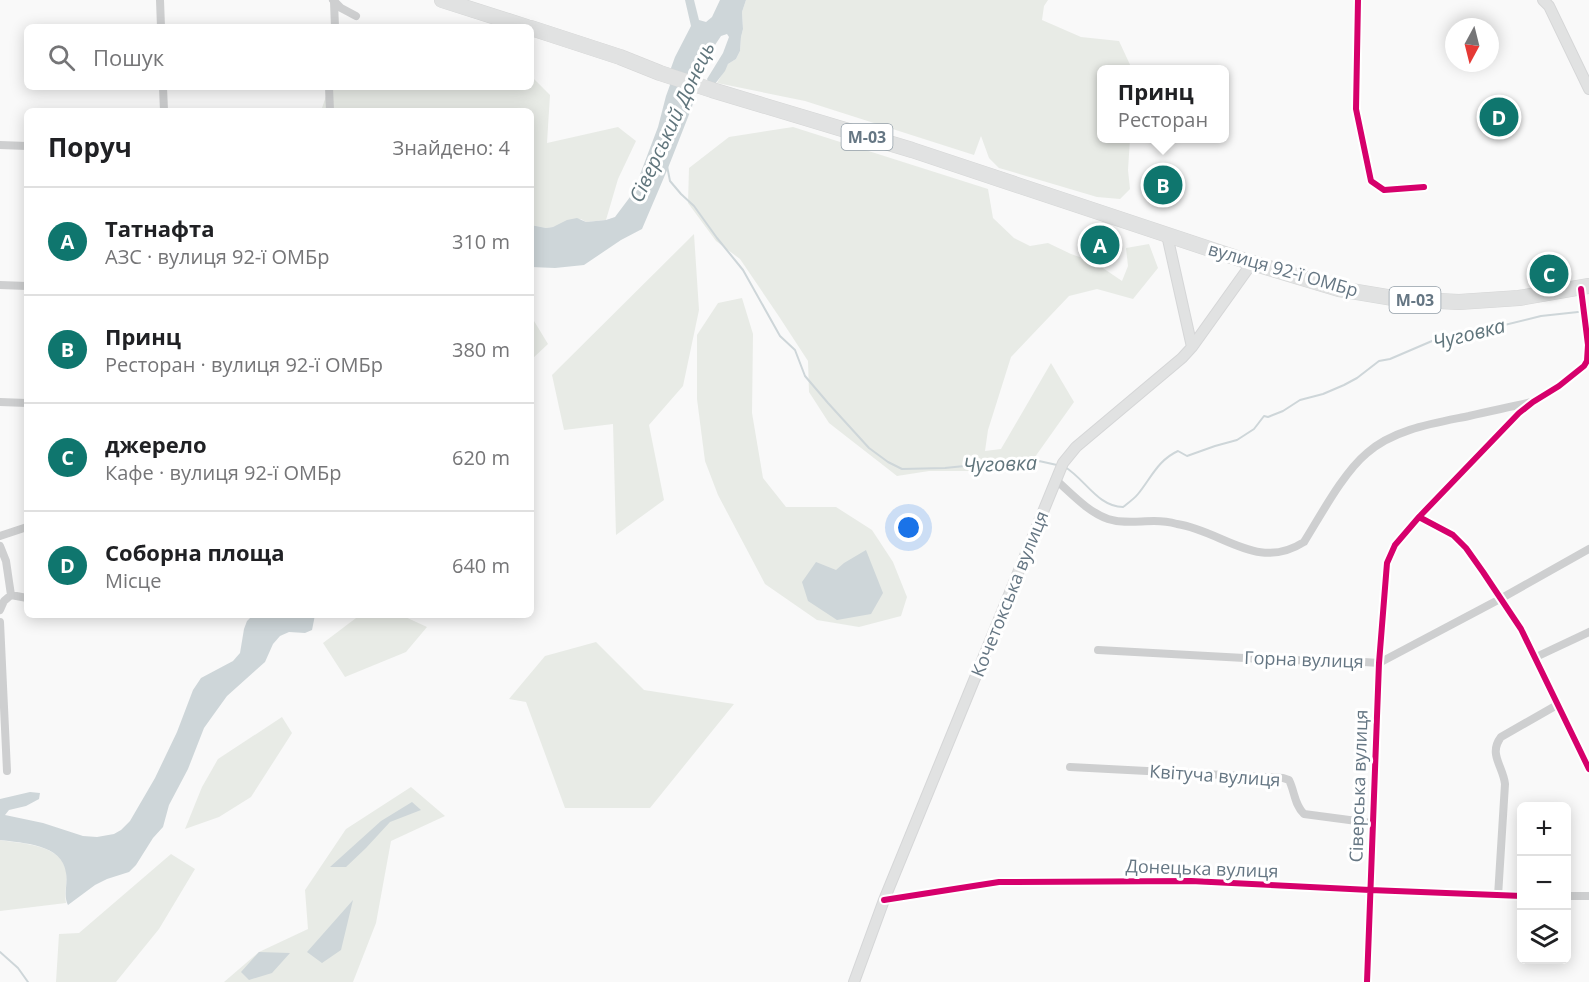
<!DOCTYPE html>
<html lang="uk">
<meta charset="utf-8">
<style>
body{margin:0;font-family:"Open Sans",sans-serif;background:#f2f2f2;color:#202124}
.controls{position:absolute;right:18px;bottom:18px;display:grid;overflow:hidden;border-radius:9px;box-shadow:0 3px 15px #0003}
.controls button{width:54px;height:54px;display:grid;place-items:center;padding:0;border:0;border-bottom:2px solid #e0e0e0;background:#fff;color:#202124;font:30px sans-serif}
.compass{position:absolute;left:1445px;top:18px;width:54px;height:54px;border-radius:50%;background:#fff;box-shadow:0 3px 15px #0003;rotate:187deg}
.you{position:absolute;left:909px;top:528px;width:21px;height:21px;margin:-15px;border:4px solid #fff;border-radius:50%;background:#1a73e8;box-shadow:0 0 0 9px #1a73e833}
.badge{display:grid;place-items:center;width:39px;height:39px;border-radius:50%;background:#0f766e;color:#fff;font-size:20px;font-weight:700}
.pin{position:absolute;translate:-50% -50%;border:3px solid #fff;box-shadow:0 2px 6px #0006}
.popup{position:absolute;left:1097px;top:65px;width:132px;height:78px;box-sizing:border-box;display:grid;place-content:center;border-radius:9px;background:#fff;filter:drop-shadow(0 2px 4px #0005);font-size:20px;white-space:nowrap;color:#757577}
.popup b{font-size:22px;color:#202124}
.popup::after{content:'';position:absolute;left:50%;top:100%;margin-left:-12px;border:12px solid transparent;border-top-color:#fff}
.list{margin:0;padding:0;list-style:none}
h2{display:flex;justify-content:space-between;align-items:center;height:78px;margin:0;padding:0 24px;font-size:26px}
h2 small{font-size:20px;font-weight:400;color:#757577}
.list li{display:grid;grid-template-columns:39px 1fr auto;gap:18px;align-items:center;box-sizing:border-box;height:108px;padding:0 24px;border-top:2px solid #e0e0e0}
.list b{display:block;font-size:22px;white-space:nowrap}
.list p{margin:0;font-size:20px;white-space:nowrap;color:#757577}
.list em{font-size:20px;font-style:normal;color:#757577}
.icon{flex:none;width:33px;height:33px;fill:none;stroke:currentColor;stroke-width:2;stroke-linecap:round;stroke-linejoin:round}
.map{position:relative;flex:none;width:1589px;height:982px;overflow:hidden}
.search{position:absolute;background:#fff;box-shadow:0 3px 15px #0003;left:24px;top:24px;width:510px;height:66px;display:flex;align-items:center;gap:15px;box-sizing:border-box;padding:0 21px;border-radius:9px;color:#757577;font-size:22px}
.panel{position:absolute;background:#fff;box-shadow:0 3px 15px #0003;left:24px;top:108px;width:510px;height:510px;border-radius:9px}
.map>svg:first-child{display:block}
.green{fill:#e8ebe6}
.water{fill:#ced6d9}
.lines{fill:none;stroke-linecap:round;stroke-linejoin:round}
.stream{stroke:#ced6d9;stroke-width:2}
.secondary-casing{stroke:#d5d6d7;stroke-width:12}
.highway-casing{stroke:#d5d6d6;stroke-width:16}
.street{stroke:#cecfd0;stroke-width:8}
.secondary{stroke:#e1e2e2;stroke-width:10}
.highway{stroke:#e1e2e2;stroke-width:15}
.cycleway-casing{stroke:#fff;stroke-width:10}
.cycleway{stroke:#d6006c;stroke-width:6}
.labels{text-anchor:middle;stroke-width:6;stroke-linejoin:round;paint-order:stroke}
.shield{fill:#fff;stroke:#939fa8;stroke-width:1.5}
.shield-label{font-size:16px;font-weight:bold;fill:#657683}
.street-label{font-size:18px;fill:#657683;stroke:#fff}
.water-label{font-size:20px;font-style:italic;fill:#60757c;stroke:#fff}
</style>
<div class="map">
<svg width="1589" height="982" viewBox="0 0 1589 982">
<rect width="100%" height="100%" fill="#f9f9f9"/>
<path class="green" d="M746 0H1048L1044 6 1042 20 1081 37 1119 41 1132 69 1102 70V138L1130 139 1128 170 1130 189 1120 199 1097 197 999 168 989 158 981 136 974 155 805 101 717 83 728 64 736 59 740 51 741 37 743 29 742 12Z
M531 76 550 95 547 143 618 127 636 141 618 179 606 220 586 222 581 219 553 227 546 228 531 225V111H321L329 87H531Z
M793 127 988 189 993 218 1014 238 1030 246 1048 243 1071 254 1094 262 1122 281 1128 266 1126 248 1149 244 1158 268 1133 299 1097 289 1069 296 1011 357 988 430 985 451 1001 449 1051 363 1074 402 1030 464 989 471H929L897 476 829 423 809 392 808 361 778 315 740 259 716 241 688 203 689 168 729 137Z
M694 234 699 310 683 386 649 425 664 500 616 535 613 424 564 430 552 375Z
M742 298 753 334 752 413 763 478 786 507H836L872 530 893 562 907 597 901 616 859 627 817 620 765 584 718 495 705 461 697 399V335L718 303Z
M531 316 548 344 531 360Z
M360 615H401L427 627 406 652 345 677 323 643Z
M596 642 644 690 734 704 650 808H565L526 702 509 699 545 656Z
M282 717 292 733 251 797 219 817 185 829 202 787 218 759Z
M411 787 445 816 391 841 376 923 353 982H224L259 952 308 929 305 890 346 829Z
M0 840C21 844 59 843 66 870 68 881 64 892 66 903L0 911Z
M171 854 195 869 159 929 116 982H56L59 934 79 933Z"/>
<path class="water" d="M685 0H694L699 20 706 22 712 17 720 0H746L742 12 743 29 741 37 740 51 736 59 728 64 725 71 715 84 708 81 707 79 723 53 729 37 727 34 721 36 713 48 700 72 692 107 668 168 642 229 621 240 584 265 555 268 531 267V225L546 228 553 227 567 220 577 218 586 222 606 220 615 217 633 193 658 127 666 96 670 85 671 68 675 57 691 26Z
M866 550 883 593 871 614 837 620 808 601 802 582 816 562 836 570 844 563Z
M253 615H315L312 630 305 633 289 632 280 636 273 644 265 662 227 696 214 714 204 728 188 769 169 805 163 827 153 838 136 865 129 872 107 879 95 885 68 905C63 896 68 884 66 873 63 844 22 843 0 840V799L30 792 40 793 39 799 26 806 9 810 5 815 43 823 83 836 97 837 114 834 121 830 130 821 155 778 177 732 193 690 201 678 233 661 240 653 244 629 247 621Z
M412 802 421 810 390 822 366 848 346 867H330L381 821Z
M353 900 341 950 322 963 307 952Z
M259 952 290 953 272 973 249 980 241 972Z"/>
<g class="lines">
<path class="stream" d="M667 166 670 181 681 194 694 206 717 238 743 270 780 336 795 350 805 376 828 403 869 448 888 462 902 469 945 468 1003 462 1039 461 1057 465
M1065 467C1085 479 1098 507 1123 507 1128 503 1134 499 1138 494 1151 478 1158 460 1178 451L1187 456 1215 446 1237 440 1254 429 1264 416 1268 417 1283 411 1300 400 1323 394 1344 385 1357 378 1379 361 1390 359 1439 338 1459 333 1484 330 1541 316 1578 312
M0 952 18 968 28 982"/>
<defs>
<path id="secondary" d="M1543 0 1549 6 1589 89
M1167 235 1192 347
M854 982 884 900 1063 463 1076 447 1182 358 1192 347 1252 263"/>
<path id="highway" d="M442 0 527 27
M531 28 620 57 660 73 712 90 912 150 1252 263 1339 289 1399 299 1459 302 1519 298 1589 286"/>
</defs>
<use href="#secondary" class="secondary-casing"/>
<use href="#highway" class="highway-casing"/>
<path class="street" d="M160 0 161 27
M333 0 341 8 356 16
M1358 0 1356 109 1371 181 1384 190 1424 187
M334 2 335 27
M163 87 164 111
M329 87 330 111
M0 145 27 146
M0 285 27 286
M0 402 27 403
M1056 480C1072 494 1088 512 1108 519 1123 524 1139 521 1154 521 1162 521 1170 522 1177 524 1223 531 1257 572 1304 542 1321 515 1343 473 1367 453 1394 429 1435 423 1469 416 1490 411 1511 407 1532 402
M1419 517 1453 535 1466 548 1483 572 1521 629 1589 769
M0 536 27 527
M0 546 6 561 11 595
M0 610 4 601 11 595 27 598
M0 622 7 771
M1098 650 1282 660 1349 661 1379 663 1500 599 1589 549
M1536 657 1589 632
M1070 767 1283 778 1289 780C1295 792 1294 804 1304 814L1372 823
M1498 896 1505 784C1503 766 1488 754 1501 737L1557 705
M1566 896H1589
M884 900 999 882 1191 881 1370 890 1522 896
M1367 982 1379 663 1387 563 1395 545 1419 517 1519 413 1533 402 1559 386 1584 366 1587 361 1588 345 1581 289"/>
<use href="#secondary" class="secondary"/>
<use href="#highway" class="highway"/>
<defs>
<path id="cycleway" d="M1358 0 1356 109 1371 181 1384 190 1424 187
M1419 517 1453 535 1466 548 1483 572 1521 629 1589 769
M884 900 999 882 1191 881 1370 890 1522 896
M1367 982 1379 663 1387 563 1395 545 1419 517 1519 413 1533 402 1559 386 1584 366 1587 361 1588 345 1581 289"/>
</defs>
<use href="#cycleway" class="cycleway-casing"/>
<use href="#cycleway" class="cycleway"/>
</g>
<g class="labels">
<g class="shield">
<rect x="841.5" y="124" width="51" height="26" rx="4.5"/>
<rect x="1389.5" y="287" width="51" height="26" rx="4.5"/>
</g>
<g class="shield-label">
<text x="867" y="143">М-03</text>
<text x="1415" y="306">М-03</text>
</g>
<g class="street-label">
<text transform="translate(1283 270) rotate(16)" y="6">вулиця 92-ї ОМБр</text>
<text transform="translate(1010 594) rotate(-68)" y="6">Кочетокська вулиця</text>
<text transform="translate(1304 660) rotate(2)" y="6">Горна вулиця</text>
<text transform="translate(1215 776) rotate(4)" y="6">Квітуча вулиця</text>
<text transform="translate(1359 786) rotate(-88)" y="6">Сіверська вулиця</text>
<text transform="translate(1202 869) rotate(2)" y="6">Донецька вулиця</text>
</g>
<g class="water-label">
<text transform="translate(672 122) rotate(-65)" y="7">Сіверський Донець</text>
<text transform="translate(1469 334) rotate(-14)" y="7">Чуговка</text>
<text transform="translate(1000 464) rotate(-2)" y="7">Чуговка</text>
</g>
</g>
</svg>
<div class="controls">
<button>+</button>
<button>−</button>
<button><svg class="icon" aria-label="layers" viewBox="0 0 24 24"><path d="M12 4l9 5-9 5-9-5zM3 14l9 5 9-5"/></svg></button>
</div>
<svg class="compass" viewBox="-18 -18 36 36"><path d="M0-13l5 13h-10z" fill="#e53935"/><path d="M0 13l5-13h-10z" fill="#757577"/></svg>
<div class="you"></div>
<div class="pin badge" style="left:1100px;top:245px">A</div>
<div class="pin badge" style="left:1163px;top:185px">B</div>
<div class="popup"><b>Принц</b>Ресторан</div>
<div class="pin badge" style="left:1549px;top:274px">C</div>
<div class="pin badge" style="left:1499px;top:117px">D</div>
<div class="search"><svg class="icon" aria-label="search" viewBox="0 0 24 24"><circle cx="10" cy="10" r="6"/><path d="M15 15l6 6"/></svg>Пошук</div>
<section class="panel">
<h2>Поруч<small>Знайдено: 4</small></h2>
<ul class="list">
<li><span class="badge">A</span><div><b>Татнафта</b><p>АЗС · вулиця 92-ї ОМБр</p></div><em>310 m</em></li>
<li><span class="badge">B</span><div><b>Принц</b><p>Ресторан · вулиця 92-ї ОМБр</p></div><em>380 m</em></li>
<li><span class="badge">C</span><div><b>джерело</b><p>Кафе · вулиця 92-ї ОМБр</p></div><em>620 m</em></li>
<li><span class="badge">D</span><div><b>Соборна площа</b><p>Місце</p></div><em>640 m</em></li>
</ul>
</section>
</div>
